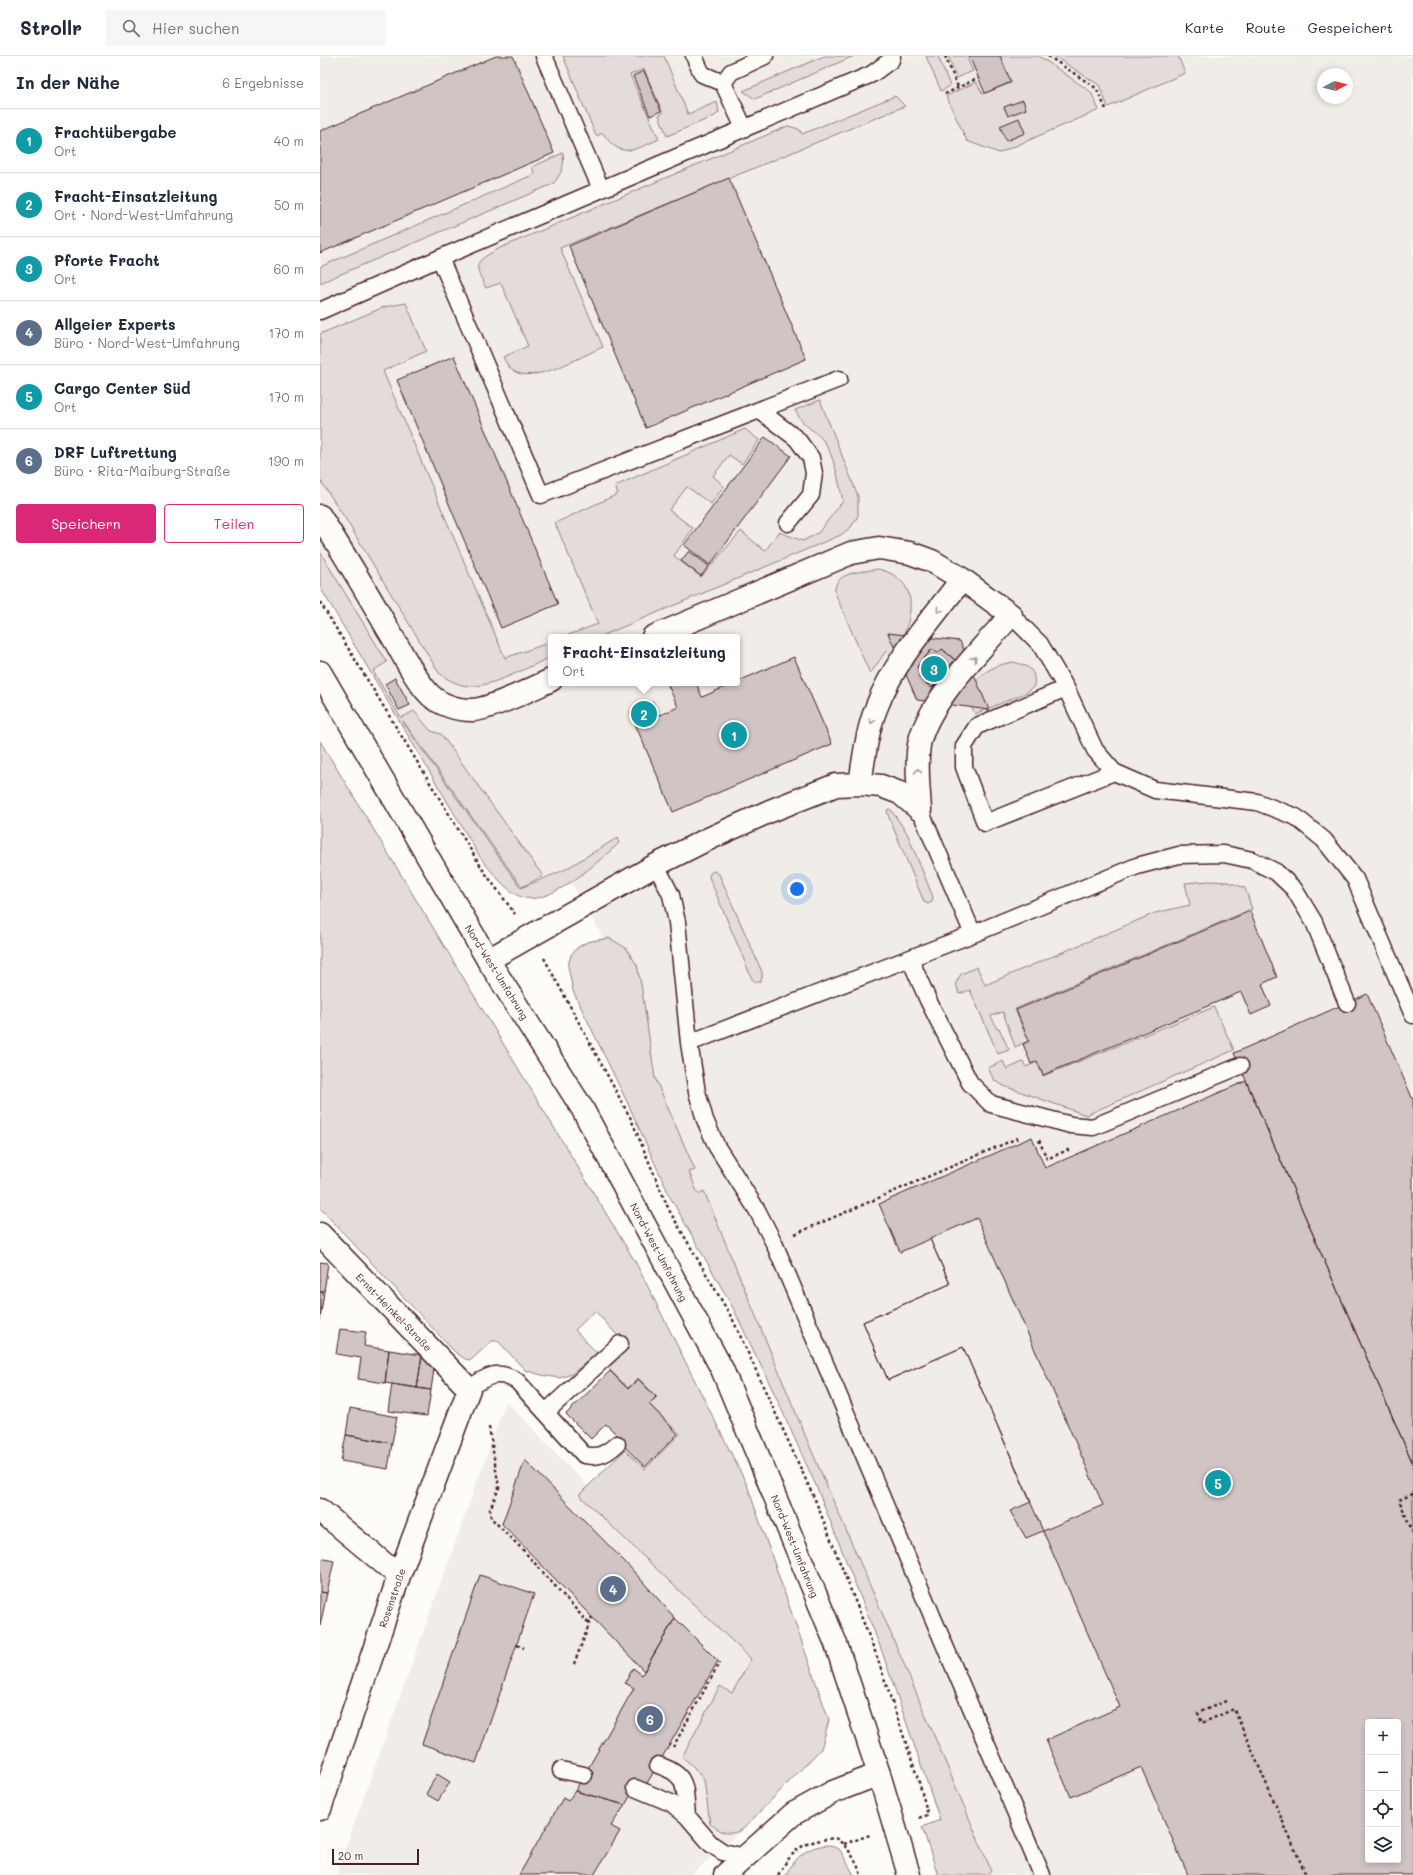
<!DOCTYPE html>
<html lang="de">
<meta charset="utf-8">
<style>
body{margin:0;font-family:Mali,sans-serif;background:#f6f6f7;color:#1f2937}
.controls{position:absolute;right:12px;bottom:12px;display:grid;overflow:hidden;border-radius:4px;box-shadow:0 2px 6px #0003}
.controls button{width:36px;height:36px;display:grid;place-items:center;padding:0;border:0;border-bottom:1px solid #e0e1e3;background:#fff;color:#1f2937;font:20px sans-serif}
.compass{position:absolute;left:997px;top:12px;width:36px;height:36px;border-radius:50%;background:#fff;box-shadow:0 2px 6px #0003;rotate:83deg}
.scale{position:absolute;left:12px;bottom:10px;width:87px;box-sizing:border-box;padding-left:4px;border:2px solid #4a1f2b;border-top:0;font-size:11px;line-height:14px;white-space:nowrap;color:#4a1f2b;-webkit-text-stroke:3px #fdfcf7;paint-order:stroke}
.you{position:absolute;left:477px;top:833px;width:14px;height:14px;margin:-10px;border:3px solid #fff;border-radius:50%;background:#1a73e8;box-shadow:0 0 0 6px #1a73e833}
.badge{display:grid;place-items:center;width:26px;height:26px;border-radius:50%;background:#db2777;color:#fff;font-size:13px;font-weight:700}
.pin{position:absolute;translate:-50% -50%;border:2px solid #fff;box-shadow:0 1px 4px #0006}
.popup{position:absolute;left:228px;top:578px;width:192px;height:52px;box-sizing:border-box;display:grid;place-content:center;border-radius:4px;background:#fff;filter:drop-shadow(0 1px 3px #0005);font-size:13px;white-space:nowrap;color:#747a83}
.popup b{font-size:15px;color:#1f2937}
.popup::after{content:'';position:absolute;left:50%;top:100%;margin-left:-8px;border:8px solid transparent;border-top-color:#fff}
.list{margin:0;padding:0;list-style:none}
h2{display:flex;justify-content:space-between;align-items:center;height:52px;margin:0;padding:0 16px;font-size:17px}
h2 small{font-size:13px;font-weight:400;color:#747a83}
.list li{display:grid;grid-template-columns:26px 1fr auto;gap:12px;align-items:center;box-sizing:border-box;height:64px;padding:0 16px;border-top:1px solid #e0e1e3}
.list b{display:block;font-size:15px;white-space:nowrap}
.list p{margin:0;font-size:13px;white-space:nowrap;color:#747a83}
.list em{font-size:13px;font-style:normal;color:#747a83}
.actions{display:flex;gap:8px;padding:12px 16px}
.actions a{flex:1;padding:9px 0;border:1px solid #db2777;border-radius:4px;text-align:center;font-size:14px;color:#db2777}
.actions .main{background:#db2777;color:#fff}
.icon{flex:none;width:22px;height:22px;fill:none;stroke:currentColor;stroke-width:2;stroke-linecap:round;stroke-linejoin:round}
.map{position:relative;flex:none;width:1093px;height:1819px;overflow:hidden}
header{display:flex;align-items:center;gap:24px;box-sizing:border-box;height:56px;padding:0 20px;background:#fff;border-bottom:1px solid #e0e1e3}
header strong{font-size:19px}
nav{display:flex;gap:22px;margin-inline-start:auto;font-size:14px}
.search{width:280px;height:36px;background:#f6f6f7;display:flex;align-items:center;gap:10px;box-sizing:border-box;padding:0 14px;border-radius:4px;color:#747a83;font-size:15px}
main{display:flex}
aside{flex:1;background:#fff}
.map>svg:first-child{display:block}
.built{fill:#f0ece8;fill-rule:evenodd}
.green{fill:#e3dcda;stroke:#967e82}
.building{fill:#d0c5c4;stroke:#4a1f2b;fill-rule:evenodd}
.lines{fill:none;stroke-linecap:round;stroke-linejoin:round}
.lane-casing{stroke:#4a1f2b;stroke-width:19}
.street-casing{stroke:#4a1f2b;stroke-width:25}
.secondary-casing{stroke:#4a1f2b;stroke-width:25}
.path{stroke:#4a1f2b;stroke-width:2.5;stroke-dasharray:3 3;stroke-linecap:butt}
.lane{stroke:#fdfcf7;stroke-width:16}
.street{stroke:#fdfcf7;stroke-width:22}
.secondary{stroke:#fdfcf7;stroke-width:22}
.oneway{stroke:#ac999b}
.labels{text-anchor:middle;stroke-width:3;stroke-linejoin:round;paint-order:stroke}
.street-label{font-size:10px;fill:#4a1f2b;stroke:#fdfcf7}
</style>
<header>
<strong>Strollr</strong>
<div class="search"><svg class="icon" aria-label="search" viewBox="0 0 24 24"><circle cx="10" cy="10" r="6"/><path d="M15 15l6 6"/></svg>Hier suchen</div>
<nav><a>Karte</a><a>Route</a><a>Gespeichert</a></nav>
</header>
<main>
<aside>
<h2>In der Nähe<small>6 Ergebnisse</small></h2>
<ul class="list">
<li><span class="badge" style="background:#0f9aa8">1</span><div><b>Frachtübergabe</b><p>Ort</p></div><em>40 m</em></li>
<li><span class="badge" style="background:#0f9aa8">2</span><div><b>Fracht-Einsatzleitung</b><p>Ort · Nord-West-Umfahrung</p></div><em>50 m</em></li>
<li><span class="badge" style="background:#0f9aa8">3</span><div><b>Pforte Fracht</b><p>Ort</p></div><em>60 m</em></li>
<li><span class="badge" style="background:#5c6f8a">4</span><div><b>Allgeier Experts</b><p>Büro · Nord-West-Umfahrung</p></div><em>170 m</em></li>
<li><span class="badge" style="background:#0f9aa8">5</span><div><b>Cargo Center Süd</b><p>Ort</p></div><em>170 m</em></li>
<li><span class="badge" style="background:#5c6f8a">6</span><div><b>DRF Luftrettung</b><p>Büro · Rita-Maiburg-Straße</p></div><em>190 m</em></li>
</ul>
<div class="actions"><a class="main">Speichern</a><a>Teilen</a></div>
</aside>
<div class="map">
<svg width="1093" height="1819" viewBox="0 0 1093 1819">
<rect width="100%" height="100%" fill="#fdfcf7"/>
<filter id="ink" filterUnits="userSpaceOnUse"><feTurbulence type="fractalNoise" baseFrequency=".025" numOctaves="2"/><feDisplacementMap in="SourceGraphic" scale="8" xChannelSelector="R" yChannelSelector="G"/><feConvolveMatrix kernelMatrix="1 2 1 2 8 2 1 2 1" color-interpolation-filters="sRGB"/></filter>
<g filter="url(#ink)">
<path class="built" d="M0 0H1093V1819H632L623 1757 517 1462 314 1050 252 933 247 910 250 899 256 891 266 885 283 881 243 813 201 832 84 666 0 531ZM1003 18H1027V42H1003ZM231 581H417V627H231ZM1048 1666H1078V1804H1048Z
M186 1345 435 1605 416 1769 422 1774 371 1819H16Z"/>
<path class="green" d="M243 0H344L368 58 397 46 399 56 395 60 347 80 339 59 343 57 324 13 310 19 339 83C315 94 300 104 283 77L276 80Z
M504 0H534L435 43 423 35Z
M606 0H618L630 30 621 35Z
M628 0H646L653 15 637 22Z
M680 0H719L771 36 779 54 679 97 647 85 626 40 656 26 663 38 691 27Z
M734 0H858L865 17 788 51 779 29Z
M575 40 585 50 240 192 283 291C261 300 213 330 192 314 188 311 185 305 183 301L208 290 181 227 166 232C153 207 154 206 180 192L468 70 479 73 482 78Z
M243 97C245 111 241 118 233 128L0 227V211L215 118 212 111Z
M86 247 106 295 63 315 185 602 231 586V601C210 610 169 633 147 630 136 628 128 624 119 617L25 462 0 424V278L64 251Z
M500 344 538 440V460L531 471 521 479 279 581H243L278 568 235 467 298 438 295 430 425 373 439 384 422 408 409 399 393 420 404 430 391 448 367 431 349 454 373 472 354 500 381 521 421 475 445 495 459 476 483 485 498 477 523 445C519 428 514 396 502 383 490 370 484 372 475 354Z
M0 496 67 606 53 615 81 662 94 655 111 675 121 678 223 820 202 831 83 665 91 678 201 832 244 814 297 782 299 787C280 804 233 848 205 842 189 839 170 814 160 801L0 531Z
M558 513C605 524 592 569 573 599L566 595 550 618 515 537C513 515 542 516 558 513Z
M693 606C708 610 716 612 714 630L708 636 655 658 645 638C659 619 669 610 693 606Z
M0 685 316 1207 427 1429 509 1664 501 1693 422 1774C406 1780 404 1777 390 1768L384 1724 372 1709 362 1701 400 1630 412 1637 431 1603 259 1439 305 1394 325 1413 360 1378 329 1348 337 1341 318 1322 308 1332 288 1312 309 1292 275 1255 255 1274 277 1297 252 1318 239 1322 221 1319 205 1314 178 1285H172L151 1304 145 1303 135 1296 0 1152Z
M569 753 571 754 587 777 613 841 612 846 608 848 604 846 568 759 567 754Z
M394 815 399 818 442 916V922L440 926H436L432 923 389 821 390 817Z
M889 825 908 826 925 832 932 853 695 953 708 985 695 991 683 956 671 960 677 973 679 972 689 994 678 998 650 934 639 938 636 927 641 918 657 911 665 929 835 857 870 849 865 827Z
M289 882 306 892 317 909 322 934 335 1022 375 1114 369 1116 378 1138 384 1135 490 1391 578 1594 671 1814 667 1819H618L602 1771 620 1764 560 1590 497 1432 455 1339 412 1250 350 1141 310 1052 253 935 248 910 251 899 257 892 267 886Z
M894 951 914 994 766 1059 684 1030 674 1024 668 1012 683 1005 687 1013 703 1006 706 1011 717 1006 723 1020Z
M510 1789 520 1794 534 1819H465C478 1800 486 1790 510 1789Z"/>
<path class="building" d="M176 0H193L234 97 0 197V75Z
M649 0H680L691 26 665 37Z
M324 15 341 55 330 60 313 20Z
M703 44 706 53 688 60 684 51Z
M699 62 705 77 686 85 680 70Z
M409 122 486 303 326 372 249 190Z
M134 300 238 548 181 572 77 324Z
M445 381 471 400 390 509 364 489Z
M369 495 389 510 381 520 361 505Z
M568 577 640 585 669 654 597 644ZM612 593 618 597 622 593 635 604 612 632 599 621 602 616 597 611Z
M612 593 618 597 622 593 635 604 612 632 599 621 602 616 597 611Z
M474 601 512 688 353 756 316 670 358 651 347 627H376L382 641Z
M75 622 90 649 79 654 65 628Z
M333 646 339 660 316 670 310 656Z
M930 855 957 921 942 928 951 950 931 959 921 936 723 1019 717 1005 711 1008 703 988 709 985 696 954Z
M1047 938 1093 1044V1408L914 997Z
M926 1025 1093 1408V1819H868L821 1711 751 1741 726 1684 800 1651 723 1475 706 1482 690 1455 711 1446 643 1291 568 1324 543 1266 630 1228 610 1183 580 1196 559 1148 712 1081 725 1112ZM1048 1666H1078V1804H1048Z
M657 1162 783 1449 723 1475 643 1291 568 1324 543 1266 630 1228 610 1183Z
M0 1206 8 1207 4 1236H0Z
M0 1236H4L0 1264Z
M20 1273 46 1276 44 1290 69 1294 65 1327 38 1323 41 1302 16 1298Z
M69 1294 102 1299 97 1332 65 1327Z
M102 1299 114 1313 111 1334 97 1332Z
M290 1315 308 1333 318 1323 336 1341 329 1348 358 1378 325 1411 297 1383 299 1381 286 1368 271 1383 246 1358Z
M72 1328 111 1334 107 1360 68 1355Z
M30 1352 77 1361 72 1387 26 1379Z
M26 1379 72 1387 68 1413 21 1405Z
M205 1404 307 1508 355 1562 324 1615 182 1468Z
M0 1502 14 1505 7 1537 0 1536Z
M160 1519 214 1538 156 1707 102 1688Z
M0 1536 7 1537 0 1570Z
M355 1562 398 1605 326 1729 319 1725 305 1749 255 1735 314 1632 305 1627 313 1612 322 1619Z
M117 1718 130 1726 118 1745 106 1738Z
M255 1735 305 1749 291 1770 300 1775 274 1819H199L243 1742 248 1745Z"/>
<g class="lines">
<defs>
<path id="lane" d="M224 0 281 133
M374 0 382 18 403 27 424 72
M403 27 411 16 445 0
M120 202 221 439 519 323
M0 255 120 202 552 18 571 4 572 0
M439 354 477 383 491 402 494 417 491 439 468 467
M691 559 720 588 746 632 775 694 794 716 835 734 937 746 976 761 1004 784 1035 823 1093 959
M746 632 657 670 644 690V711L665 767 794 716
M600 754 653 878
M336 809 351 839 357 866 369 987 653 878 817 810 859 799 904 798 932 804 956 816 974 833 994 866 1027 947
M590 903 608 944 650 1027 671 1048 751 1069 773 1071 920 1010
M369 987 377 1036 385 1064 397 1091 437 1154 454 1187 722 1819
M149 1333C166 1320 178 1313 197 1325L264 1399C279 1402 286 1398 297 1388
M226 1356 300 1288
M338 1709C369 1719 364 1731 367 1760
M241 1714 264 1719
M315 1732 351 1747 367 1760 391 1788 403 1796 425 1801"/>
<path id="street" d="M0 460C24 498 47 536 69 575 82 596 93 621 110 639 121 649 137 654 152 654 169 654 213 632 231 624
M333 581 531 497 559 492 590 497 612 505 642 523 691 559C662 593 612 641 600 684 595 704 599 734 600 754
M540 728C544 702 547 674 557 650 575 603 612 563 642 523
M168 904 336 809 384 785 450 755 516 729 540 728 561 730 580 737 600 754
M0 1178 149 1333 79 1520 0 1753
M0 1454 79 1520
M405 1819 473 1758 513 1736 559 1718"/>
<path id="secondary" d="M0 616 168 904 262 1052 402 1313 516 1588 559 1718 589 1819"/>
</defs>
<use href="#lane" class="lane-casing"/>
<use href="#street" class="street-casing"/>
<use href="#secondary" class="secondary-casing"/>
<path class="path" d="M625 0 638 31
M728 0 776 32 786 53
M625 38 658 22
M0 546 163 814 195 858
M224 902 311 1063 349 1154 413 1264 496 1446 556 1598 599 1726 608 1759 598 1762
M719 1084 727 1103 750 1093
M475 1178 700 1081
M169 1371 179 1432 170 1453 171 1462 203 1494 269 1568
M1093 1438 1079 1444 1093 1477
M197 1589 204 1592
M254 1608 272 1561
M906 1645 878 1657 882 1667 914 1653 986 1819
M353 1691 400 1606
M524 1788 550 1779
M458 1819C475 1791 482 1786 515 1782 528 1790 536 1804 541 1819"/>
<use href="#lane" class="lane"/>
<use href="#street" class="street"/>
<use href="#secondary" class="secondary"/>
</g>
<defs><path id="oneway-chevron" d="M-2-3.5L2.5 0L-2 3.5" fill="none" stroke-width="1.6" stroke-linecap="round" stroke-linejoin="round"/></defs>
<g class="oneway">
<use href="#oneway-chevron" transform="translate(619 554) rotate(128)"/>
<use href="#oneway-chevron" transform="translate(654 603) rotate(-49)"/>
<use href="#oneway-chevron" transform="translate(552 665) rotate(105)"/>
<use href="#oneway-chevron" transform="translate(598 715) rotate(-91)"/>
</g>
</g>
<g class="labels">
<g class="street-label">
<text transform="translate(177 916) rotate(58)" y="4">Nord-West-Umfahrung</text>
<text transform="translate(339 1196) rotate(62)" y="4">Nord-West-Umfahrung</text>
<text transform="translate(74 1256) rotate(46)" y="4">Ernst-Heinkel-Straße</text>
<text transform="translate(475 1490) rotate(68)" y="4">Nord-West-Umfahrung</text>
<text transform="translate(72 1542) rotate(-71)" y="4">Rosenstraße</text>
</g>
</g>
</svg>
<div class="controls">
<button>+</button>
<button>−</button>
<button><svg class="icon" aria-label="locate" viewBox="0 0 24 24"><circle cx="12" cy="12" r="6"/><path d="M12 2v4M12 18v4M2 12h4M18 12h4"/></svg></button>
<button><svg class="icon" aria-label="layers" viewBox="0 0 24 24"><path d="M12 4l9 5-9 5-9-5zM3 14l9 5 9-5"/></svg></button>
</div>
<svg class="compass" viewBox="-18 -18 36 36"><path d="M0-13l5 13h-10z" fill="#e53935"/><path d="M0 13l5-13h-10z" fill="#747a83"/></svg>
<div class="scale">20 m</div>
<div class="you"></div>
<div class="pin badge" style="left:414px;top:679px;background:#0f9aa8">1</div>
<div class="pin badge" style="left:324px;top:658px;background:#0f9aa8">2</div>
<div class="popup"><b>Fracht-Einsatzleitung</b>Ort</div>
<div class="pin badge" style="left:614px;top:613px;background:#0f9aa8">3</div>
<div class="pin badge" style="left:293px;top:1533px;background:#5c6f8a">4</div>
<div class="pin badge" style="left:898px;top:1427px;background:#0f9aa8">5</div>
<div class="pin badge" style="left:330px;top:1663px;background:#5c6f8a">6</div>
</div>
</main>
